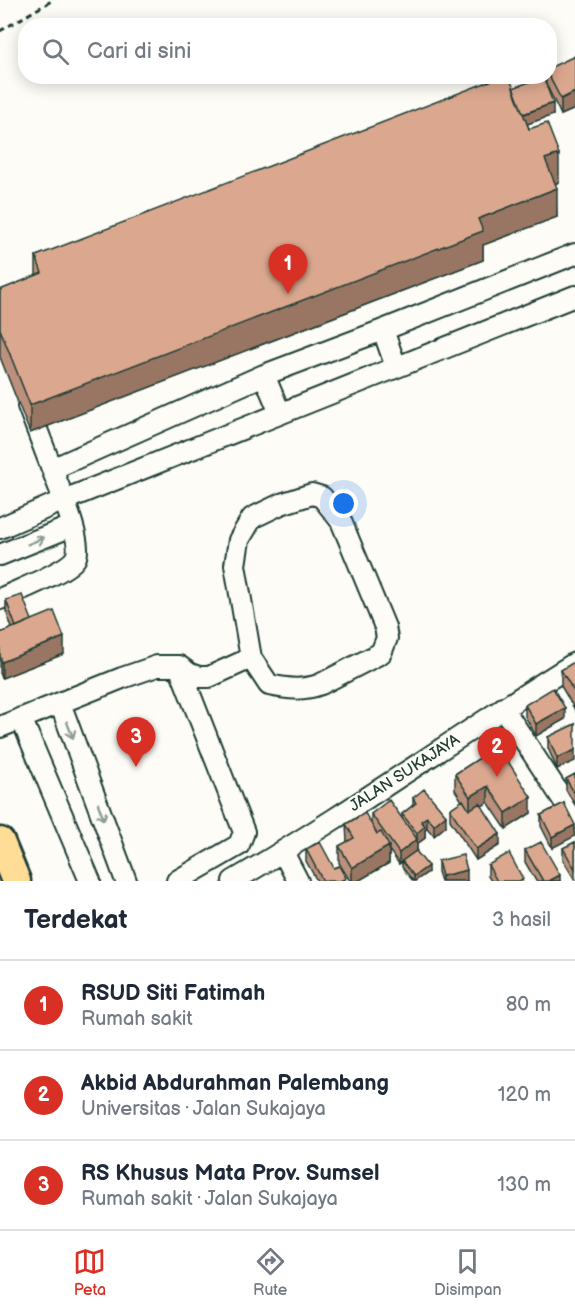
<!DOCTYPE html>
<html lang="id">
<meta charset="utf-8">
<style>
body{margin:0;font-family:"Balsamiq Sans",sans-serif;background:#f2f2f3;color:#1f2937}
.you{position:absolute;left:344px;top:504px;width:21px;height:21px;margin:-15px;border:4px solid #fff;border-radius:50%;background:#1a73e8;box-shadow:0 0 0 9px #1a73e833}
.badge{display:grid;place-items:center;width:39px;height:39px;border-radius:50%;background:#d93025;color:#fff;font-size:20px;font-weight:700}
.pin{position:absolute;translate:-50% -50px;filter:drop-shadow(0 2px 3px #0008)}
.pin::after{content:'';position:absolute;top:32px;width:21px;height:18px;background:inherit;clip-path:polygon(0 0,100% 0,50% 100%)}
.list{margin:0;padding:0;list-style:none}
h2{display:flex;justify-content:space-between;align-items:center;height:78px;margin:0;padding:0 24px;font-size:26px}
h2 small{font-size:20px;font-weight:400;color:#747a83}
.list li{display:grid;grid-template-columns:39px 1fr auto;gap:18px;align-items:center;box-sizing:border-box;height:90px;padding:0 24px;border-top:2px solid #e0e1e3}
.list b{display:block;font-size:22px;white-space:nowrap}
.list p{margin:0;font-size:20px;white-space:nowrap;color:#747a83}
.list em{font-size:20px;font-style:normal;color:#747a83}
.icon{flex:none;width:33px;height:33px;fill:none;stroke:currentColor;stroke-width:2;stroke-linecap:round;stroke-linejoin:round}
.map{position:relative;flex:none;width:575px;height:881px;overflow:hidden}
.search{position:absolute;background:#fff;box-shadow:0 3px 15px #0003;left:18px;right:18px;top:18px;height:66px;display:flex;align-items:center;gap:15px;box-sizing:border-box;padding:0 21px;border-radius:24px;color:#747a83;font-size:22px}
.sheet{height:348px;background:#fff}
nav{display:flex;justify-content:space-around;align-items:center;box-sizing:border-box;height:84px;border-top:2px solid #e0e1e3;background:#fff;font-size:16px;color:#747a83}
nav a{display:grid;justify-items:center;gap:3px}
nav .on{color:#d93025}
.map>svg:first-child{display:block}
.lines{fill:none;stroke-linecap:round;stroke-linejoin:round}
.minor-casing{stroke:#1f3d34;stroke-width:24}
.highway-casing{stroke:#1f3d34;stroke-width:33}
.path{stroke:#1f3d34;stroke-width:3;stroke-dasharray:6 4.5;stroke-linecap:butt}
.minor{stroke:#fdfcf7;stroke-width:20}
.highway{stroke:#ffdd96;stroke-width:28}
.wall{fill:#bc907b;stroke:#1f3d34;stroke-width:1.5}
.shaded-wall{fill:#997664;stroke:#1f3d34;stroke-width:1.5}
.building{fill:#dba88f;stroke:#1f3d34;stroke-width:1.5}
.oneway{stroke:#8e9c96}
.labels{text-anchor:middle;stroke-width:4.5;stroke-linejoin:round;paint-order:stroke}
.street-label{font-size:16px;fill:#1f3d34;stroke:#fdfcf7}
</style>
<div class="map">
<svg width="575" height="881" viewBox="0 0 575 881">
<rect width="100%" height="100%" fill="#fdfcf7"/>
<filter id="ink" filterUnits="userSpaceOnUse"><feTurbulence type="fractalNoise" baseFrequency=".0167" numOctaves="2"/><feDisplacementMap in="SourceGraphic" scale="12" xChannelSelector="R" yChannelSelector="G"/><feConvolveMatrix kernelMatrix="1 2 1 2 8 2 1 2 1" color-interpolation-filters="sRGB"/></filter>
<g filter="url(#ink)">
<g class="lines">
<defs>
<path id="minor" d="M514 89 545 76
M383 330 396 367
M264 375 280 413
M28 406 52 469
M312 494 322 497 341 521 385 627 387 638 381 653 321 684C303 691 288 689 269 685L251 658 235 565 239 540 252 518 281 504Z
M0 528 64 500 575 296
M0 555 72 526
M0 599C16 591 66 572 75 559 85 545 58 486 52 469L264 375 383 330 575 254
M60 703 126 881
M503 708 575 818
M21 718 90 881
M0 727 122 678 157 666H179L190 674 199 677H209L251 658
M283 852 298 881
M177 881 239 845 244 832 179 666
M233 881C350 813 460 734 575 663"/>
<path id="highway" d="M0 842 16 881"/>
</defs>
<use href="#minor" class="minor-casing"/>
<use href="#highway" class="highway-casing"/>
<path class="path" d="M0 31 53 0"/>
<use href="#minor" class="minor"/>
<use href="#highway" class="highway"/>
</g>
<path class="wall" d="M575 56V109L561 115 547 86 553 115 527 124 559 182 555 184 557 217 483 245V260L30 433 0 357V290L36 276V256L513 88 546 86V76H549Z
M6 600 32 620 64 654 2 678 0 673V633L12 628 6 611Z
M575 665V710L561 686V670Z
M525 705 565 719 536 736 525 716Z
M575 724 557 769 548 748V737Z
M498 746 531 813 506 829 488 802 482 806 500 845 476 860 450 820V809L462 801 455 790V774Z
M575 774V805L566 790V779Z
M413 798 446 826 434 836 427 828 425 829V838L417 844V850L416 851 428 872 415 881H413L402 867V862L399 864 389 850V863L358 881H350L339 863V846L347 842 346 824 371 823V814L402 818V814L413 805Z
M564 803 552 848 541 826V815Z
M575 842V880L563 860V848Z
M306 849 334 868 346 881H317L306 861Z
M525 850 560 881H536L525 862Z
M438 861 467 881H441L438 872Z
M488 865 523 881H491L488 876Z"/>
<path class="shaded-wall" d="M575 92V109L561 115V99Z
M553 103V115L522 126V115Z
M559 154V182L545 188V159Z
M557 188V217L483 245V260L30 433V405L478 219Z
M64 637V654L2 678V662Z
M565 708V719L536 736V724Z
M575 750V761L557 769V758Z
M488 786V802L470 814V797Z
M531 797V813L506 829V813Z
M446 815V826L434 836V825Z
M427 817V828L425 829V838L417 844V833L421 821Z
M575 825V836L552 848V837Z
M500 834V845L476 860V849Z
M417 839V850L399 864V853Z
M389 846V863L358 881H352V868Z
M428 866V872L415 881H414V876Z
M467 870V881H442V876Z
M560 875V881H549Z"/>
<path class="building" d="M575 56V92L561 99 549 76V68Z
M503 76H509L529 129 547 123 559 154 545 159 557 188 478 219 483 231 30 405 0 329V290L42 273 36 256Z
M543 77 553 103 523 114 513 88Z
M22 595 32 620 16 627 6 600Z
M54 611 64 637 2 662 0 656V633Z
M574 662 575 665V693L561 670Z
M553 688 565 708 536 724 525 705Z
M575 724V750L557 758 548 737Z
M498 746 531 797 506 813 488 786 470 797 455 774Z
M575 774V794L566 779Z
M424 789 446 815 434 825 427 817 421 821 425 826 417 833 402 814 416 803 413 798Z
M389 800 417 839 399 853 371 814Z
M463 800 469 810 480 803 500 834 476 849 450 809Z
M564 803 575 825 552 837 541 815Z
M365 813 377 834 381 832 389 846 352 868 339 846 354 838 346 824Z
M320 842 334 868 339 866 346 878 340 881H323L306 849Z
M541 842 560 875 549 881H543L525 850Z
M575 842V869L563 848Z
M416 851 428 866 414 876 402 861Z
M509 853 523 879 519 881H497L488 865Z
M463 855 467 870 442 876 438 861Z"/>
<defs><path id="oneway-shaft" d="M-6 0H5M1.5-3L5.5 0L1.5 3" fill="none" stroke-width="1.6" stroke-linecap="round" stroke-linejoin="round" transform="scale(1.5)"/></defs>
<g class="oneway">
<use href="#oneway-shaft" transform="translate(36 541) rotate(-22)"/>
<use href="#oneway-shaft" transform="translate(70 730) rotate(69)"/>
<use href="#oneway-shaft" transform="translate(101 812) rotate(70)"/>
</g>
</g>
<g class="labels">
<g class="street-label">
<text transform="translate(404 772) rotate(-33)" y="6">JALAN SUKAJAYA</text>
</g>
</g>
</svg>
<div class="you"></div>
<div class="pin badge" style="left:288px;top:294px">1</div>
<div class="pin badge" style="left:497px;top:777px">2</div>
<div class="pin badge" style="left:136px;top:767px">3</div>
<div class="search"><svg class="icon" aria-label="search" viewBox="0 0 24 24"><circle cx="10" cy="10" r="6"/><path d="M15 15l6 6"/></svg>Cari di sini</div>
</div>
<section class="sheet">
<h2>Terdekat<small>3 hasil</small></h2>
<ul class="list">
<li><span class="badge">1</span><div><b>RSUD Siti Fatimah</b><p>Rumah sakit</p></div><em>80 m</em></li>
<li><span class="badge">2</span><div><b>Akbid Abdurahman Palembang</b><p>Universitas · Jalan Sukajaya</p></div><em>120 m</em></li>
<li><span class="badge">3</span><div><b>RS Khusus Mata Prov. Sumsel</b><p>Rumah sakit · Jalan Sukajaya</p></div><em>130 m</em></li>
</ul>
</section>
<nav>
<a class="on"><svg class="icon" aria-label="map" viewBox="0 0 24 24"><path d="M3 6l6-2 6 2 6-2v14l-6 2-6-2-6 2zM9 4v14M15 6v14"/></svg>Peta</a>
<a><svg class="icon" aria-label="directions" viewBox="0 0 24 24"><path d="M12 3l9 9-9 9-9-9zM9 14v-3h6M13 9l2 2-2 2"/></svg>Rute</a>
<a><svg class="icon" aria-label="saved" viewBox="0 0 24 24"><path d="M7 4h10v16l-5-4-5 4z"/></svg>Disimpan</a>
</nav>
